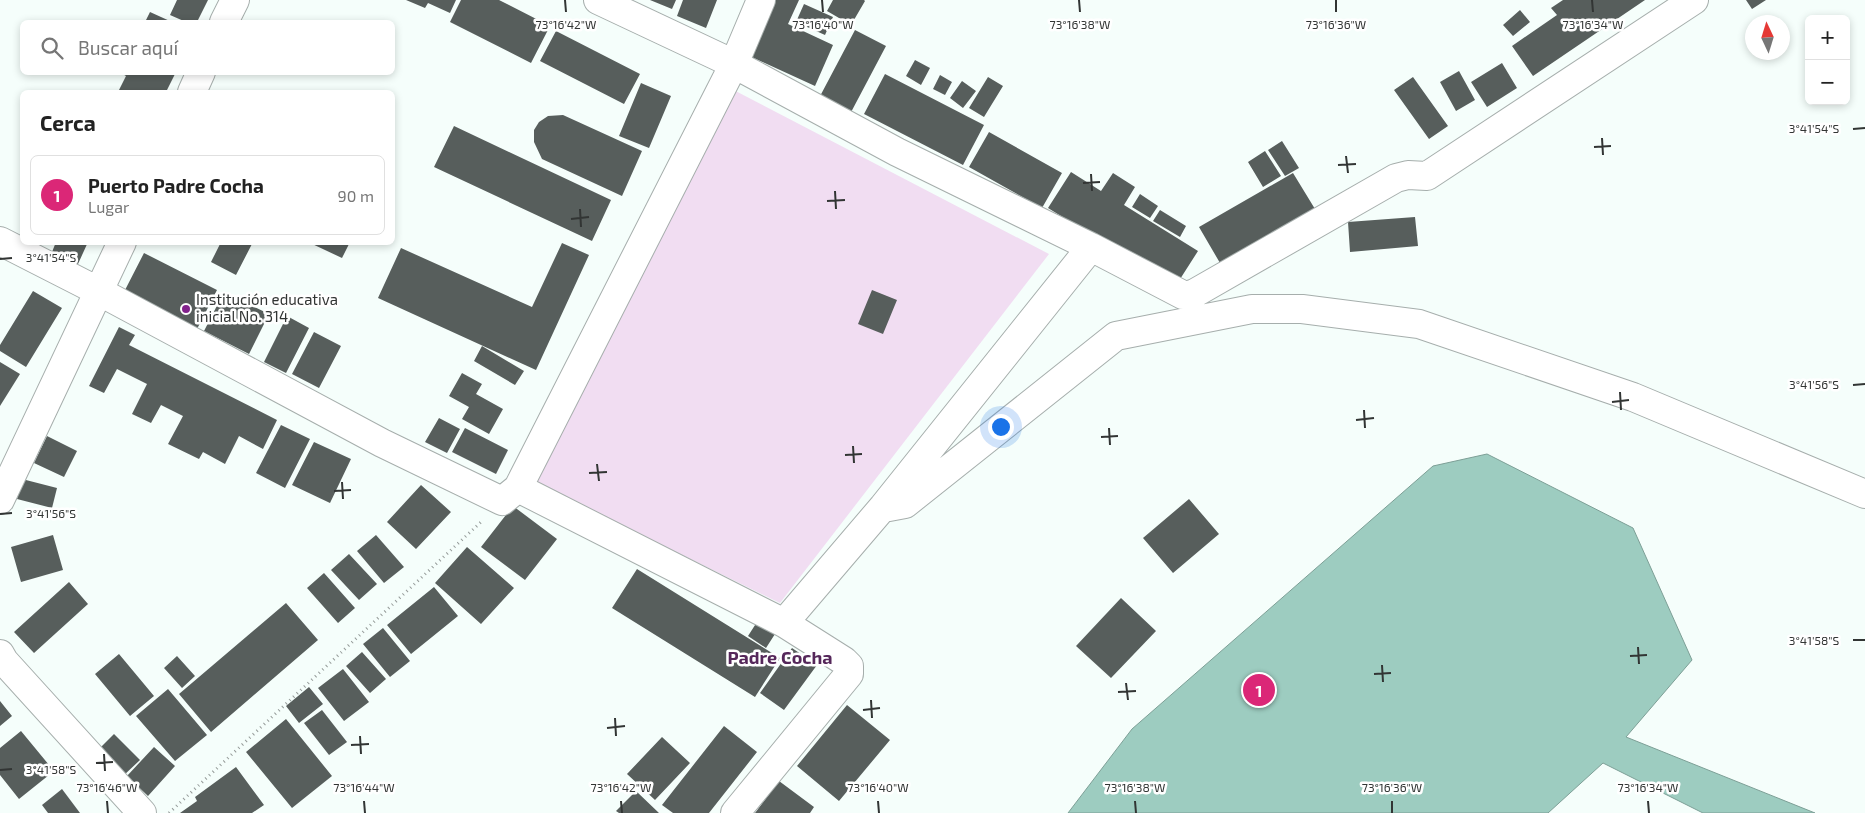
<!DOCTYPE html>
<html lang="es">
<meta charset="utf-8">
<style>
body{margin:0;font-family:"Exo 2",sans-serif;background:#f6f6f6;color:#222}
.controls{position:absolute;right:15px;top:15px;display:grid;overflow:hidden;border-radius:8px;box-shadow:0 2px 8px #0003}
.controls button{width:45px;height:45px;display:grid;place-items:center;padding:0;border:0;border-bottom:1px solid #e0e0e0;background:#fff;color:#222;font:25px sans-serif}
.compass{position:absolute;left:1745px;top:15px;width:45px;height:45px;border-radius:50%;background:#fff;box-shadow:0 2px 8px #0003;rotate:356deg}
.you{position:absolute;left:1000px;top:426px;width:18px;height:18px;margin:-12px;border:4px solid #fff;border-radius:50%;background:#1a73e8;box-shadow:0 0 0 8px #1a73e833}
.badge{display:grid;place-items:center;width:32px;height:32px;border-radius:50%;background:#db2777;color:#fff;font-size:16px;font-weight:700}
.pin{position:absolute;translate:-50% -50%;border:2px solid #fff;box-shadow:0 1px 5px #0006}
.list{margin:0;padding:0;list-style:none}
h2{display:flex;justify-content:space-between;align-items:center;height:65px;margin:0;padding:0 20px;font-size:21px}
h2 small{font-size:16px;font-weight:400;color:#767676}
.list li{display:grid;grid-template-columns:32px 1fr auto;gap:15px;align-items:center;box-sizing:border-box;height:80px;margin:0 10px 10px;padding:0 10px;border:1px solid #e0e0e0;border-radius:8px}
.list b{display:block;font-size:19px;white-space:nowrap}
.list p{margin:0;font-size:16px;white-space:nowrap;color:#767676}
.list em{font-size:16px;font-style:normal;color:#767676}
.icon{flex:none;width:28px;height:28px;fill:none;stroke:currentColor;stroke-width:2;stroke-linecap:round;stroke-linejoin:round}
.map{position:relative;flex:none;width:1865px;height:813px;overflow:hidden}
.search{position:absolute;background:#fff;box-shadow:0 2px 8px #0003;left:20px;top:20px;width:375px;height:55px;display:flex;align-items:center;gap:12px;box-sizing:border-box;padding:0 18px;border-radius:8px;color:#767676;font-size:19px}
.panel{position:absolute;background:#fff;box-shadow:0 2px 8px #0003;left:20px;top:90px;width:375px;height:155px;border-radius:8px}
.map>svg:first-child{display:block}
.green{fill:#f1ddf2}
.water{fill:#9dccc0;stroke:#7d9f96}
.building{fill:#575e5c}
.lines{fill:none;stroke-linecap:round;stroke-linejoin:round}
.minor-casing{stroke:#a6aeac;stroke-width:30}
.path{stroke:#959b99;stroke-width:3;stroke-dasharray:1 4;stroke-linecap:butt}
.minor{stroke:#fff;stroke-width:28}
.ticks{fill:none;stroke:#323534;stroke-width:2}
.poi-dot{fill:#82228c;stroke:#fff;stroke-width:2}
.labels{text-anchor:middle;stroke-width:5;stroke-linejoin:round;paint-order:stroke}
.poi-label{font-size:15px;fill:#323534;stroke:#fff;text-anchor:start}
.quarter-label{font-size:18px;font-weight:bold;fill:#55275a;stroke:#fff}
.ticks-label{font-size:12px;text-anchor:middle;fill:#323534;stroke:#fff;stroke-width:5;stroke-linejoin:round;paint-order:stroke}
</style>
<div class="map">
<svg width="1865" height="813" viewBox="0 0 1865 813">
<rect width="100%" height="100%" fill="#f5fefb"/>
<path class="green" d="M724 85 1049 254 780 603 524 477Z"/>
<path class="water" d="M1487 454 1633 528 1692 660 1626 737 1815 813H1703L1603 763 1548 813H1068L1132 729 1433 466Z"/>
<path class="building" d="M177 0H208L197 22H186L170 15Z
M406 0H456L450 13 428 3 425 8Z
M461 0H499L550 26 531 63 450 22Z
M650 0H676L672 9Z
M683 0H717L706 28 677 16Z
M767 0H799L788 24 833 45 815 86 743 53Z
M833 0H864L865 1 851 25 827 11Z
M1563 0H1645L1533 76 1512 46 1557 15 1551 8Z
M1746 0H1766L1752 9Z
M804 4 833 17 825 35 796 22Z
M1520 10 1530 22 1513 36 1503 25Z
M150 12 172 22H145Z
M855 30 886 46 849 116 818 100Z
M556 31 640 74 624 104 540 61Z
M915 60 930 68 921 85 906 76Z
M1502 63 1517 88 1487 107 1471 82Z
M1459 71 1475 100 1456 111 1440 82Z
M119 72H176L166 92H118L126 76Z
M885 74 984 125 963 165 864 114Z
M940 75 952 82 945 95 933 89Z
M988 77 1003 86 984 117 969 108Z
M1413 77 1448 126 1429 139 1394 90Z
M962 81 976 91 963 108 950 98Z
M641 83 671 96 649 148 619 136Z
M563 115 642 151 622 196 542 159 534 142V130L539 122 548 116Z
M454 126 611 200 592 241 434 167Z
M989 132 1062 173 1042 208 969 167Z
M1282 141 1299 168 1285 176 1268 150Z
M1265 151 1281 176 1263 187 1248 162Z
M1071 172 1101 191 1113 173 1135 187 1124 205 1198 251 1175 287 1048 208Z
M1293 173 1315 209 1220 263 1199 227Z
M1140 194 1158 206 1150 218 1132 207Z
M1160 210 1186 226 1180 237 1153 221Z
M1415 217 1418 246 1350 252 1348 222Z
M56 242H88L78 264 52 252Z
M221 242H253L236 275 211 262Z
M308 242H350L342 258Z
M562 243 589 255 536 370 378 298 401 248 532 307Z
M144 253 217 290 197 329 124 292Z
M872 290 897 300 883 334 858 324Z
M33 291 62 308 26 367 0 351V345Z
M224 292 269 314 249 354 204 331Z
M287 316 309 328 286 373 264 362Z
M119 327 135 335 129 345 277 420 263 449 239 436 225 464 203 452 199 459 168 444 183 416 161 405 151 423 132 414 147 384 117 369 104 393 89 386Z
M314 332 341 346 319 388 292 374Z
M482 346 524 371 515 385 474 361Z
M0 362 20 374 0 406Z
M462 373 482 384 476 394 503 409 489 434 462 419 469 407 449 396Z
M439 418 460 429 447 453 425 442Z
M281 425 310 439 285 488 256 473Z
M465 428 508 450 496 474 452 452Z
M47 436 77 451 64 477 34 463Z
M314 442 351 459 330 503 292 485Z
M22 479 57 488 52 508 17 499Z
M421 485 451 512 416 549 387 522Z
M1189 499 1219 534 1173 573 1143 538Z
M513 506 557 539 525 580 481 547Z
M53 535 63 570 21 582 11 547Z
M376 535 404 567 384 583 357 551Z
M467 547 514 588 481 624 435 583Z
M349 554 377 584 359 600 331 570Z
M637 569 780 658 755 697 612 608Z
M324 573 355 608 338 623 307 588Z
M69 582 88 604 34 653 14 632Z
M434 587 458 616 411 654 387 625Z
M1121 598 1156 631 1111 678 1076 646Z
M286 603 318 640 211 732 179 694Z
M757 622 775 634 766 648 748 636Z
M383 628 410 661 390 677 363 644Z
M792 648 817 665 784 710 760 693Z
M362 652 386 679 370 693 346 666Z
M119 654 154 696 130 716 95 674Z
M177 656 195 676 182 688 164 668Z
M343 669 369 702 344 721 318 688Z
M309 687 323 704 299 723 286 706Z
M168 689 207 735 175 761 136 716Z
M0 701 12 716 0 726Z
M847 705 890 740 839 801 797 766Z
M322 710 347 742 329 755 304 723Z
M286 719 332 776 292 808 246 752Z
M724 726 757 752 709 813H673L662 805Z
M21 731 54 771 19 799 0 775V748Z
M114 734 140 760 123 776 97 751Z
M662 737 690 763 655 800 627 774Z
M154 747 175 766 148 796 127 776Z
M236 767 264 805 252 813H180L197 801 195 797Z
M779 781 814 807 810 813H755Z
M62 789 80 813H48L42 805Z
M636 791 659 813H619L616 811Z"/>
<g class="lines">
<defs>
<path id="minor" d="M598 0 734 64 897 152 1091 247
M224 22 235 0
M192 92 201 72
M0 241 100 292 382 443 502 501 518 488 734 64 761 0
M518 488 784 623 844 661 849 666V674L735 813
M0 500 122 242
M889 507 905 504 1116 336 1252 309H1302L1419 324 1633 397 1865 494
M784 623 883 507 1091 247 1183 295H1189L1195 293 1396 178 1408 175 1427 176 1694 0
M0 654 4 661 142 813"/>
</defs>
<use href="#minor" class="minor-casing"/>
<path class="path" d="M169 813 481 522"/>
<use href="#minor" class="minor"/>
</g>
<path class="ticks" d="M565 0 566 12M822 0 823 12M1079 0 1080 12M1336 0V12M1592 0 1593 12M1853 129 1865 128M1602 138 1603 155M1594 147 1611 146M1346 156 1348 173M1338 165 1356 164M1091 174 1092 191M1083 183 1100 182M835 191 836 209M827 201 845 200M580 209 581 227M571 219 589 217M0 259 12 258M1853 385 1865 384M1620 392 1621 410M1612 402 1629 400M1364 410 1365 428M1356 420 1374 418M1109 428 1110 445M1101 437 1118 436M853 446 854 463M845 455 862 454M597 464 599 481M589 473 607 472M342 482 343 499M334 491 351 490M0 514 12 513M1853 640H1865M1638 647 1639 664M1630 656 1647 655M1382 665 1383 682M1374 674 1391 673M1126 683 1128 700M1118 692 1136 691M871 700 872 718M863 710 880 708M615 718 616 736M607 728 625 726M360 736 361 754M351 745 369 744M104 754 105 771M96 763 113 762M0 770 12 769M107 801 108 813M364 801 365 813M621 801 622 813M878 801 879 813M1135 801 1136 813M1392 801V813M1648 801 1649 813"/>
<circle class="poi-dot" cx="186" cy="309" r="5"/>
<g class="labels">
<g class="poi-label">
<text x="196" y="305">Institución educativa<tspan x="196" dy="17">inicial No. 314</tspan></text>
</g>
<g class="quarter-label">
<text x="780" y="664">Padre Cocha</text>
</g>
</g>
<g class="ticks-label">
<text x="566" y="29">73°16'42"W</text>
<text x="823" y="29">73°16'40"W</text>
<text x="1080" y="29">73°16'38"W</text>
<text x="1336" y="29">73°16'36"W</text>
<text x="1593" y="29">73°16'34"W</text>
<text x="1814" y="133">3°41'54"S</text>
<text x="51" y="262">3°41'54"S</text>
<text x="1814" y="389">3°41'56"S</text>
<text x="51" y="518">3°41'56"S</text>
<text x="1814" y="645">3°41'58"S</text>
<text x="51" y="774">3°41'58"S</text>
<text x="107" y="792">73°16'46"W</text>
<text x="364" y="792">73°16'44"W</text>
<text x="621" y="792">73°16'42"W</text>
<text x="878" y="792">73°16'40"W</text>
<text x="1135" y="792">73°16'38"W</text>
<text x="1392" y="792">73°16'36"W</text>
<text x="1648" y="792">73°16'34"W</text>
</g>
</svg>
<div class="controls">
<button>+</button>
<button>−</button>
</div>
<svg class="compass" viewBox="-18 -18 36 36"><path d="M0-13l5 13h-10z" fill="#e53935"/><path d="M0 13l5-13h-10z" fill="#767676"/></svg>
<div class="you"></div>
<div class="pin badge" style="left:1259px;top:690px">1</div>
<div class="search"><svg class="icon" aria-label="search" viewBox="0 0 24 24"><circle cx="10" cy="10" r="6"/><path d="M15 15l6 6"/></svg>Buscar aquí</div>
<section class="panel">
<h2>Cerca<small></small></h2>
<ul class="list">
<li><span class="badge">1</span><div><b>Puerto Padre Cocha</b><p>Lugar</p></div><em>90 m</em></li>
</ul>
</section>
</div>
